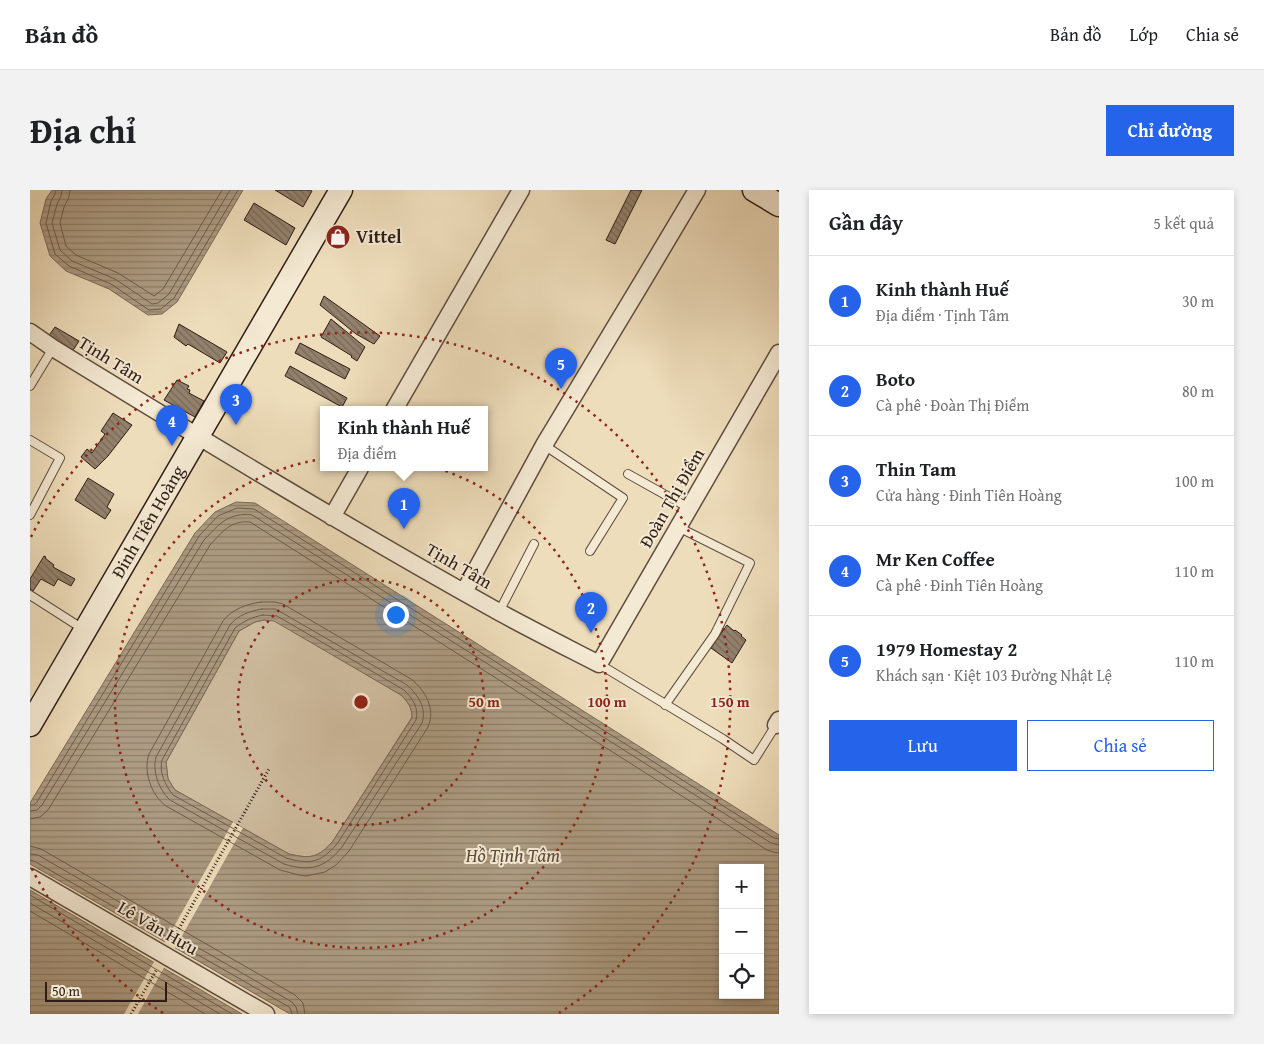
<!DOCTYPE html>
<html lang="vi">
<meta charset="utf-8">
<style>
body{margin:0;font-family:"Gentium Book Plus",serif;background:#f2f2f2;color:#202124}
.controls{position:absolute;right:15px;bottom:15px;display:grid;overflow:hidden;border-radius:0px;box-shadow:0 2px 8px #0003}
.controls button{width:45px;height:45px;display:grid;place-items:center;padding:0;border:0;border-bottom:1px solid #e0e0e0;background:#fff;color:#202124;font:25px sans-serif}
.scale{position:absolute;left:15px;bottom:12px;width:122px;box-sizing:border-box;padding-left:5px;border:2px solid #2f1d16;border-top:0;font-size:14px;line-height:18px;white-space:nowrap;color:#2f1d16;-webkit-text-stroke:4px #f4e9d3;paint-order:stroke}
.you{position:absolute;left:365px;top:424px;width:18px;height:18px;margin:-12px;border:4px solid #fff;border-radius:50%;background:#1a73e8;box-shadow:0 0 0 8px #1a73e833}
.badge{display:grid;place-items:center;width:32px;height:32px;border-radius:50%;background:#2563eb;color:#fff;font-size:16px;font-weight:700}
.pin{position:absolute;translate:-50% -41px;filter:drop-shadow(0 1px 2px #0008)}
.pin::after{content:'';position:absolute;top:26px;width:18px;height:15px;background:inherit;clip-path:polygon(0 0,100% 0,50% 100%)}
.popup{position:absolute;left:290px;top:216px;width:168px;height:65px;box-sizing:border-box;display:grid;place-content:center;border-radius:0px;background:#fff;filter:drop-shadow(0 1px 4px #0005);font-size:16px;white-space:nowrap;color:#757577}
.popup b{font-size:19px;color:#202124}
.popup::after{content:'';position:absolute;left:50%;top:100%;margin-left:-10px;border:10px solid transparent;border-top-color:#fff}
.list{margin:0;padding:0;list-style:none}
h2{display:flex;justify-content:space-between;align-items:center;height:65px;margin:0;padding:0 20px;font-size:21px}
h2 small{font-size:16px;font-weight:400;color:#757577}
.list li{display:grid;grid-template-columns:32px 1fr auto;gap:15px;align-items:center;box-sizing:border-box;height:90px;padding:0 20px;border-top:1px solid #e0e0e0}
.list b{display:block;font-size:19px;white-space:nowrap}
.list p{margin:0;font-size:16px;white-space:nowrap;color:#757577}
.list em{font-size:16px;font-style:normal;color:#757577}
.actions{display:flex;gap:10px;padding:15px 20px}
.actions a{flex:1;padding:11px 0;border:1px solid #2563eb;border-radius:0px;text-align:center;font-size:18px;color:#2563eb}
.actions .main{background:#2563eb;color:#fff}
.icon{flex:none;width:28px;height:28px;fill:none;stroke:currentColor;stroke-width:2;stroke-linecap:round;stroke-linejoin:round}
.map{position:relative;flex:none;width:749px;height:824px;overflow:hidden;border-radius:0px}
header{display:flex;align-items:center;gap:30px;box-sizing:border-box;height:70px;padding:0 25px;background:#fff;border-bottom:1px solid #e0e0e0}
header strong{font-size:24px}
nav{display:flex;gap:28px;margin-inline-start:auto;font-size:18px}
.intro{display:flex;align-items:center;justify-content:space-between;box-sizing:border-box;height:120px;padding:0 30px}
h1{margin:0;font-size:35px}
.button{padding:12px 22px;border-radius:0px;background:#2563eb;color:#fff;font-size:18px;font-weight:700}
main{display:flex;gap:30px;padding:0 30px}
aside{flex:1;background:#fff;border-radius:0px;box-shadow:0 2px 8px #0003}
.map>svg:first-child{display:block}
.green{fill:#cebc9f;stroke:#7e6c5a}
.water{fill:url(#water-rules);stroke:#7b6957;fill-rule:evenodd}
.pier{fill:#edb}
.lines{fill:none;stroke-linecap:round;stroke-linejoin:round}
.shore{stroke:#6e5c4c;stroke-width:1}
.building{fill:url(#building-back-hatch);stroke:#2f1d16}
.lane-casing{stroke:#5f4d3f;stroke-width:10}
.street-casing{stroke:#5f4d3f;stroke-width:19}
.secondary-casing{stroke:#2f1d16;stroke-width:25}
.path{stroke:#2f1d16;stroke-width:3;stroke-dasharray:1 2.5;stroke-linecap:butt}
.lane{stroke:#f4e9d3;stroke-width:8}
.street{stroke:#f4e9d3;stroke-width:16}
.secondary{stroke:#f4e9d3;stroke-width:22}
.ring{fill:none;stroke:#8f2418;stroke-width:2.5;stroke-dasharray:2.5 5}
.labels{text-anchor:middle;stroke-width:4;stroke-linejoin:round;paint-order:stroke}
.poi-label{font-size:18px;font-weight:bold;fill:#2f1d16;stroke:#f4e9d3;text-anchor:start}
.street-label{font-size:18px;fill:#2f1d16;stroke:#f4e9d3}
.water-label{font-size:19px;font-style:italic;fill:#5b493c;stroke:#f4e9d3}
.centre{fill:#8f2418;stroke:#f4e9d3;stroke-width:2.5}
.ring-label{font-size:15px;text-anchor:middle;font-weight:bold;fill:#8f2418;stroke:#f4e9d3;stroke-width:4;stroke-linejoin:round;paint-order:stroke}
</style>
<header>
<strong>Bản đồ</strong>
<nav><a>Bản đồ</a><a>Lớp</a><a>Chia sẻ</a></nav>
</header>
<div class="intro"><h1>Địa chỉ</h1><a class="button">Chỉ đường</a></div>
<main>
<div class="map">
<svg width="749" height="824" viewBox="0 0 749 824">
<defs>
<pattern id="water-rules" width="6" height="5" patternUnits="userSpaceOnUse" patternTransform="scale(1.25)"><rect width="6" height="5" fill="#ad9c83"/><path d="M0 2.5h6" fill="none" stroke="#8d7f6a"/></pattern>
<pattern id="building-back-hatch" width="6" height="6" patternUnits="userSpaceOnUse" patternTransform="scale(1.25)"><rect width="6" height="6" fill="#92816c"/><path d="M-1 5l2 2M0 0l6 6M5-1l2 2" fill="none" stroke="#786958"/></pattern>
</defs>
<rect width="100%" height="100%" fill="#edb"/>
<filter id="stains"><feTurbulence type="fractalNoise" baseFrequency=".004" numOctaves="4"/><feColorMatrix values="0 0 0 0 .2 0 0 0 0 .09 0 0 0 0 .02 0 0 0 .5 -.17"/></filter>
<radialGradient id="worn" r=".72"><stop offset=".6" stop-color="#630" stop-opacity="0"/><stop offset="1" stop-color="#630" stop-opacity=".3"/></radialGradient>
<path class="green" d="M234 430H244L371 505C378 512 382 517 382 527L303 651C288 668 281 669 259 664L145 600 138 589 136 572 209 441 225 432Z"/>
<path class="water" d="M22 0H213L147 112 132 124 118 125 79 99 36 81 20 66 10 33 16 9Z
M206 312 225 313 749 645V824H260L0 674V613L165 343 185 322ZM234 430 244 431 371 505C378 512 382 517 382 528L303 651C288 668 281 669 259 664L145 600 138 589 136 572 209 441 225 432ZM693 678H730V805H693Z
M0 700 212 824H0Z"/>
<path class="pier" d="M203 632 213 638 144 760 134 754Z
M125 770 135 776 108 824H94Z"/>
<g class="lines">
<path class="shore" d="M26 0 25 4 21 11 16 33 25 64 39 76 81 94 119 120 131 119 144 108 208 0
M32 0 31 6 27 14 22 33 30 60 42 71 85 89 122 114 128 113 139 104 200 0
M40 0 39 7 34 17 30 33 36 56 46 65 88 83 124 106 133 99 192 0
M231 412H245L253 414 381 489C395 500 406 519 398 537L319 661 306 675 295 682 276 686 269 685 250 680 136 616C121 605 113 581 119 564L193 431C202 419 217 414 231 412Z
M232 419H245L249 421 377 495C388 505 397 518 392 533L312 657C295 678 280 682 254 674L140 610C129 600 122 581 126 567L200 435C208 425 220 421 232 419Z
M233 425 247 426 374 500C383 509 389 518 386 530L307 654C290 673 280 675 256 668L143 605C135 595 129 582 132 570L205 438C214 431 222 427 233 425Z
M0 615H4L7 612 169 346 188 326 207 318 224 319 744 648 749 649
M0 621 7 620 12 615 174 350C189 334 199 322 222 325L741 653 749 655
M0 629 10 627 18 620 180 355C192 342 201 330 220 332L737 660 743 662 749 663
M0 656 11 659 265 805 273 813 275 824
M0 664 8 665 262 812 266 817 268 824
M0 670 4 671 259 817 261 820 262 824
M0 705 202 824
M0 713 190 824
M0 721 175 824"/>
</g>
<path class="building" d="M245 0H280L282 1 273 17Z
M601 0H612L585 54 576 50Z
M224 13 265 38 256 55 214 30Z
M294 106 350 146 344 154 326 144 290 115Z
M301 129 335 157 327 171 321 167 322 166 291 147Z
M149 134 197 162 190 173 158 154 156 156 144 147Z
M25 137 49 151 36 171 28 166 26 170 17 165 18 163 15 151Z
M270 153 320 179 315 189 265 163Z
M260 176 317 208 312 217 255 186Z
M147 190 159 196 157 199 160 200 159 203 174 211 165 227 134 210Z
M83 223 102 235 78 266 65 279 51 267 57 259 62 263 75 244 71 241Z
M58 288 84 304 77 317 81 320 75 329 45 310Z
M14 366 16 367 15 368 24 375 23 377 45 389 41 396 28 389 24 396 11 389 3 401 0 399V389Z
M697 435 704 441 705 440 712 445 711 446 716 450 702 473 681 458Z"/>
<g class="lines">
<defs>
<path id="lane" d="M0 196 23 158
M0 250 30 268 0 325
M514 255 593 308 560 361
M598 284 659 318
M0 405 53 439
M469 422 504 354
M569 474 693 549 724 570 746 535H747
M635 515 685 444 720 373 648 337"/>
<path id="street" d="M0 142 23 158C170 248 318 338 469 422 502 440 536 457 569 474L749 163
M364 220 491 0
M302 327 330 278
M434 402 514 255 614 89 667 0
M746 535 749 530
M0 687 236 824"/>
<g id="secondary">
<path d="M724 0 749 15"/>
<path id="s1" d="M0 535 311 0"/>
</g>
</defs>
<use href="#lane" class="lane-casing"/>
<use href="#street" class="street-casing"/>
<use href="#secondary" class="secondary-casing"/>
<path class="path" d="M142 751 239 579
M101 824 127 779"/>
<use href="#lane" class="lane"/>
<use href="#street" class="street"/>
<use href="#secondary" class="secondary"/>
</g>
<g class="ring">
<circle cx="331" cy="512" r="123"/>
<circle cx="331" cy="512" r="246"/>
<path d="M133 823A369 369 0 0 1 1 677M1 347A369 369 0 1 1 529 823"/>
</g>
<defs>
<symbol id="shop-disc" viewBox="-11 -11 22 22"><circle r="9.5" fill="#8f2418" stroke="#f4e9d3"/><path d="M-5-2.5h2.3a2.7 3.5 0 0 1 5.4 0H5L5.5 6h-11ZM-1.5-2.5h3a1.5 2.3 0 0 0-3 0Z" fill="#fff"/></symbol>
</defs>
<g fill-rule="evenodd">
<use href="#shop-disc" x="294" y="33" width="28" height="28"/>
</g>
<g class="labels">
<g class="poi-label">
<text x="326" y="53">Vittel</text>
</g>
<g class="street-label">
<text transform="translate(81 170) rotate(32)" y="6">Tịnh Tâm</text>
<text transform="translate(642 308) rotate(-60)" y="6">Đoàn Thị Điểm</text>
<text dy="6" stroke="none"><textPath href="#s1" startOffset="235">Đinh Tiên Hoàng</textPath></text>
<text transform="translate(429 376) rotate(30)" y="6">Tịnh Tâm</text>
<text transform="translate(128 738) rotate(30)" y="6">Lê Văn Hưu</text>
</g>
<g class="water-label">
<text x="483" y="672">Hồ Tịnh Tâm</text>
</g>
</g>
<circle cx="331" cy="512" r="8" class="centre"/>
<g class="ring-label">
<text x="454" y="517">50 m</text>
<text x="577" y="517">100 m</text>
<text x="700" y="517">150 m</text>
</g>
<rect width="100%" height="100%" filter="url(#stains)"/>
<rect width="100%" height="100%" fill="url(#worn)"/>
</svg>
<div class="controls">
<button>+</button>
<button>−</button>
<button><svg class="icon" aria-label="locate" viewBox="0 0 24 24"><circle cx="12" cy="12" r="6"/><path d="M12 2v4M12 18v4M2 12h4M18 12h4"/></svg></button>
</div>
<div class="scale">50 m</div>
<div class="you"></div>
<div class="pin badge" style="left:374px;top:339px">1</div>
<div class="popup"><b>Kinh thành Huế</b>Địa điểm</div>
<div class="pin badge" style="left:561px;top:443px">2</div>
<div class="pin badge" style="left:206px;top:235px">3</div>
<div class="pin badge" style="left:142px;top:256px">4</div>
<div class="pin badge" style="left:531px;top:199px">5</div>
</div>
<aside>
<h2>Gần đây<small>5 kết quả</small></h2>
<ul class="list">
<li><span class="badge">1</span><div><b>Kinh thành Huế</b><p>Địa điểm · Tịnh Tâm</p></div><em>30 m</em></li>
<li><span class="badge">2</span><div><b>Boto</b><p>Cà phê · Đoàn Thị Điểm</p></div><em>80 m</em></li>
<li><span class="badge">3</span><div><b>Thin Tam</b><p>Cửa hàng · Đinh Tiên Hoàng</p></div><em>100 m</em></li>
<li><span class="badge">4</span><div><b>Mr Ken Coffee</b><p>Cà phê · Đinh Tiên Hoàng</p></div><em>110 m</em></li>
<li><span class="badge">5</span><div><b>1979 Homestay 2</b><p>Khách sạn · Kiệt 103 Đường Nhật Lệ</p></div><em>110 m</em></li>
</ul>
<div class="actions"><a class="main">Lưu</a><a>Chia sẻ</a></div>
</aside>
</main>
